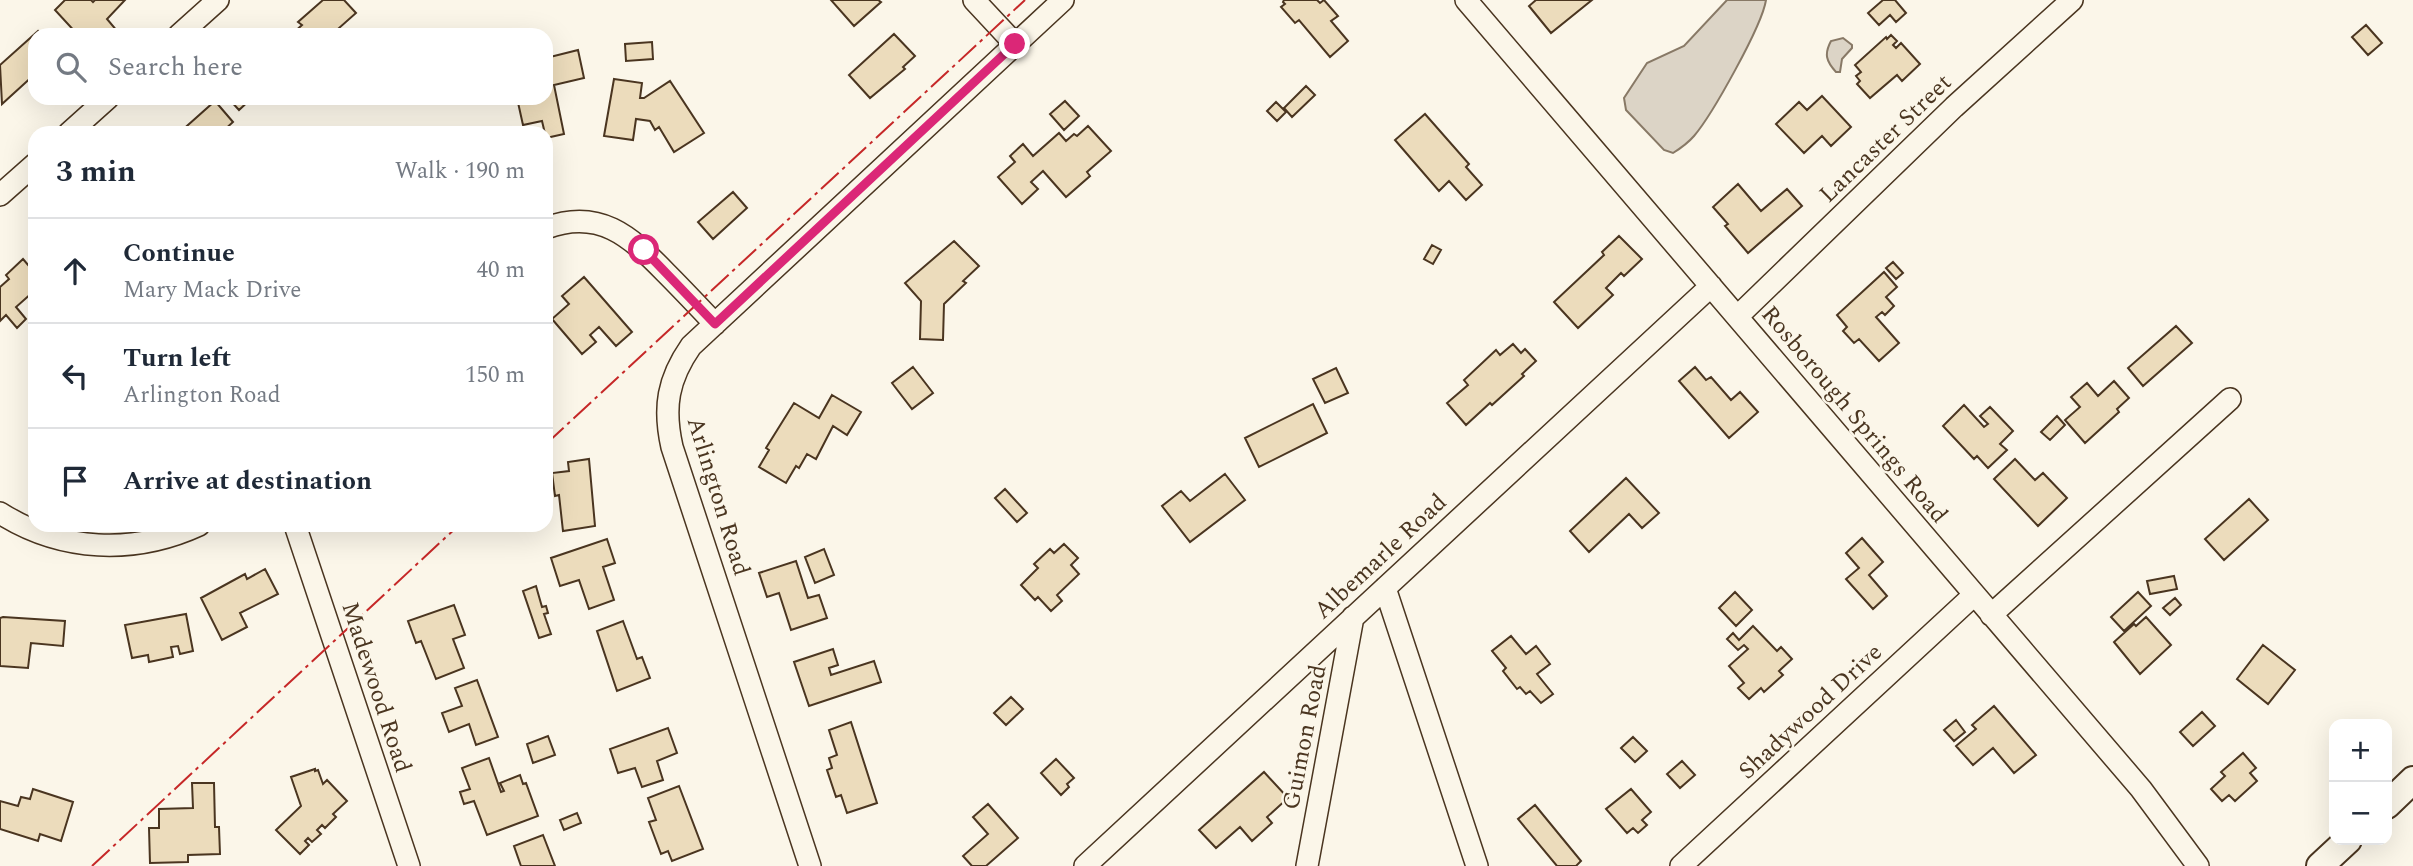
<!DOCTYPE html>
<meta charset="utf-8">
<style>
body{margin:0;font-family:Spectral,serif;background:#f2f2f3;color:#1f2937}
.controls{position:absolute;right:21px;bottom:21px;display:grid;overflow:hidden;border-radius:14px;box-shadow:0 7px 28px #0002}
.controls button{width:63px;height:63px;display:grid;place-items:center;padding:0;border:0;border-bottom:2px solid #e0e1e3;background:#fff;color:#1f2937;font:35px sans-serif}
.stop{position:absolute;width:21px;height:21px;margin:-16px;border:5px solid #db2777;border-radius:50%;background:#fff}
.stop.end{background:#db2777;border-color:#fff;box-shadow:0 2px 7px #0008}
.list{margin:0;padding:0;list-style:none}
h2{display:flex;justify-content:space-between;align-items:center;height:91px;margin:0;padding:0 28px;font-size:30px}
h2 small{font-size:23px;font-weight:400;color:#747a83}
.list li{display:grid;grid-template-columns:46px 1fr auto;gap:21px;align-items:center;box-sizing:border-box;height:105px;padding:0 28px;border-top:2px solid #e0e1e3}
.list b{display:block;font-size:26px;white-space:nowrap}
.list p{margin:0;font-size:23px;white-space:nowrap;color:#747a83}
.list em{font-size:23px;font-style:normal;color:#747a83}
.icon{flex:none;width:38px;height:38px;fill:none;stroke:currentColor;stroke-width:2;stroke-linecap:round;stroke-linejoin:round}
.map{position:relative;flex:none;width:2413px;height:866px;overflow:hidden}
.search{position:absolute;background:#fff;box-shadow:0 7px 28px #0002;left:28px;top:28px;width:525px;height:77px;display:flex;align-items:center;gap:18px;box-sizing:border-box;padding:0 24px;border-radius:21px;color:#747a83;font-size:26px}
.panel{position:absolute;background:#fff;box-shadow:0 7px 28px #0002;left:28px;top:126px;width:525px;height:406px;border-radius:21px}
.map>svg:first-child{display:block}
.water{fill:#dcd4c6;stroke:#887966;stroke-width:2}
.building{fill:#ecdcbc;stroke:#4a3520;stroke-width:2}
.lines{fill:none;stroke-linecap:round;stroke-linejoin:round}
.minor-casing{stroke:#4a3520;stroke-width:24}
.major-casing{stroke:#4a3520;stroke-width:30}
.minor{stroke:#fbf6e9;stroke-width:21}
.major{stroke:#fbf6e9;stroke-width:26}
.power{stroke:#c62828;stroke-width:2;stroke-dasharray:24 5 3.5 5;stroke-linecap:butt}
.route{stroke:#db2777;stroke-width:9}
.labels{text-anchor:middle;stroke-width:5;stroke-linejoin:round;paint-order:stroke}
.street-label{font-size:24px;fill:#4a3520;stroke:#fbf6e9}
</style>
<div class="map">
<svg width="2413" height="866" viewBox="0 0 2413 866">
<rect width="100%" height="100%" fill="#fbf6e9"/>
<path class="water" d="M1727 0H1766C1762 26 1712 115 1694 136 1688 143 1681 148 1673 153L1664 150 1626 110 1624 98 1647 63 1684 46Z
M1843 38 1852 45V48L1842 59 1840 72H1836C1826 61 1824 54 1831 41Z"/>
<path class="building" d="M65 0H91L93 2 95 0H125L107 19 118 32 114 35H78L55 10Z
M323 0H344L356 13 339 28 345 35H291L302 25 298 22Z
M831 0H878L881 2 854 26Z
M1284 0H1317L1320 3 1324 0 1338 16 1331 21 1348 41 1330 57 1299 20 1295 23 1281 7 1285 4 1283 2Z
M1536 0H1592L1551 33 1529 6Z
M1883 0H1895L1906 13 1896 22 1890 15 1879 25 1868 13Z
M2366 25 2382 43 2368 55 2352 37Z
M38 31 41 35H35V65L30 69 35 74 2 104 0 65Z
M894 34 915 56 903 67 905 69 870 98 849 75Z
M1891 35 1897 41 1893 45 1896 48 1901 43 1920 64 1902 81 1897 75 1870 98 1857 84 1860 81 1856 76 1861 72 1855 65 1886 37 1887 39Z
M652 42 653 59 626 61 625 44Z
M578 50 584 78 554 85 564 134 546 138 542 121 523 125 517 98H546V83H550L546 58Z
M614 79 642 83 640 98H644L670 81 704 133 674 152 659 127 655 130 650 121 636 119 633 140 604 136Z
M1306 86 1315 95 1292 117 1284 108Z
M1822 96 1851 127 1831 146 1822 136 1804 153 1776 124 1799 102 1807 110Z
M228 98H252L239 110Z
M215 101 233 122 221 133H179Z
M1065 101 1079 116 1064 130 1050 114Z
M1276 102 1286 112 1277 121 1267 111Z
M1425 114 1469 164 1466 167 1482 185 1466 200 1449 181 1439 191 1395 140Z
M1088 126 1111 151 1087 172 1090 176 1066 197 1043 171 1031 182 1038 189 1022 204 998 177 1015 162 1010 156 1023 144 1033 156 1059 133 1066 141 1074 134 1077 136Z
M1738 184 1761 211 1787 189 1802 206 1748 253 1725 226 1728 224 1713 207Z
M733 192 747 208 713 239 698 222Z
M1619 236 1642 259 1624 276 1621 273 1606 288 1613 295 1578 328 1554 302 1604 255 1602 252Z
M954 241 979 266 963 281 966 283 944 304 943 340 920 339 921 301 905 283Z
M1432 245 1441 250 1433 264 1424 259Z
M23 259 35 273V295L33 292 16 307 26 319 17 328 6 315 0 321V287L9 279 6 275Z
M1893 262 1903 273 1896 279 1886 268Z
M1884 272 1897 287 1886 297 1894 306 1885 315 1882 312 1876 317 1899 343 1879 361 1859 339 1854 343 1843 331 1847 327 1837 315Z
M584 277 632 332 616 346 599 327 590 335 596 342 582 354 552 319 569 304 562 296Z
M2176 326 2192 343 2143 386 2128 368Z
M1513 344 1521 353 1525 349 1536 361 1522 374 1524 376 1492 405 1490 403 1466 425 1447 403 1468 385 1464 380 1496 350 1500 355Z
M913 367 933 393 912 409 892 383Z
M1695 367 1706 380 1711 377 1731 400 1740 392 1758 412 1729 438 1679 381Z
M1336 368 1348 393 1325 403 1313 379Z
M2114 381 2129 398 2117 409 2119 412 2085 443 2065 420 2080 407 2071 397 2087 383 2098 396Z
M832 395 861 412 847 435 833 426 816 459 807 454 799 468 796 466 786 483 759 467 769 450 766 448 794 403 819 418Z
M1313 404 1327 433 1259 467 1245 438Z
M1964 405 1984 427 1988 424 1980 416 1990 407 2013 431 2000 444 2007 450 1988 468 1977 456 1974 459 1943 426Z
M2057 416 2065 425 2050 440 2041 432Z
M589 459 595 526 563 531 559 495 555 496 552 473 569 471 568 462Z
M2015 459 2035 480 2043 473 2067 498 2038 526 1994 479Z
M1225 474 1245 500 1190 542 1162 506 1181 491 1190 501Z
M1626 478 1659 513 1642 528 1629 514 1589 552 1570 531Z
M1005 489 1027 513 1017 522 995 498Z
M2249 499 2268 520 2224 560 2205 539Z
M1862 538 1883 562 1869 575 1887 596 1873 609 1846 579 1859 568 1846 553Z
M607 539 615 563 603 567 614 600 589 609 579 580 560 586 551 558Z
M1064 544 1078 558 1071 565 1079 574 1057 595 1062 601 1051 611 1038 597 1035 600 1021 585 1038 568 1034 564 1050 549 1054 553Z
M824 549 834 575 815 583 805 557Z
M796 561 808 598 819 595 827 618 791 630 779 593 767 597 759 573Z
M265 569 278 594 240 613 247 627 222 640 201 598 245 574 247 579Z
M2174 576 2177 589 2150 594 2147 581Z
M536 586 542 607 546 606 548 613 544 614 551 634 539 638 523 591Z
M1735 592 1752 610 1736 626 1719 608Z
M2138 592 2151 606 2124 631 2111 617Z
M2175 598 2181 605 2170 615 2163 608Z
M454 605 465 635 453 639 464 668 436 679 421 641 416 643 408 621Z
M186 614 193 651 180 654 178 646 171 647 173 657 149 662 148 655 132 658 125 625Z
M3 617 65 621 63 646 31 643 28 668 0 666V618Z
M2146 617 2171 645 2140 674 2114 642 2134 624 2136 626Z
M623 621 637 659 642 657 650 678 617 691 597 631Z
M1753 626 1777 651 1781 647 1792 659 1779 671 1783 675 1764 692 1761 688 1749 699 1738 688 1744 683 1729 666 1748 649 1744 645 1738 650 1727 639 1733 633 1739 640Z
M1511 636 1526 654 1536 646 1550 664 1537 674 1553 694 1541 703 1530 691 1526 694 1520 687 1517 689 1503 671 1506 668 1492 651Z
M2263 645 2295 670 2268 704 2237 679Z
M833 649 838 665 829 668 831 675 874 661 881 682 809 706 794 662Z
M477 680 498 737 476 745 469 724 449 732 442 713 462 706 455 688Z
M1011 697 1023 709 1006 725 994 713Z
M1994 706 2036 755 2014 773 1993 748 1973 765 1956 746 1976 729 1972 725Z
M2202 712 2215 726 2193 746 2180 732Z
M1956 720 1965 732 1954 741 1944 730Z
M851 722 877 803 847 813 841 795 836 797 827 770 832 768 829 758 837 755 829 730Z
M668 728 677 753 657 761 663 780 642 787 635 768 618 773 610 749Z
M548 736 555 755 533 763 527 744Z
M1633 737 1647 751 1635 762 1621 748Z
M2243 753 2256 768 2250 773 2257 781 2235 801 2229 795 2222 801 2211 789 2225 776 2221 772Z
M489 758 501 792 504 791 500 783 520 775 523 784 526 783 538 816 487 835 474 801 464 804 460 792 470 789 462 768Z
M1056 759 1074 778 1067 784 1069 787 1061 795 1041 773Z
M1682 761 1695 775 1680 788 1667 774Z
M315 769V771L318 770 323 784 327 780 347 801 333 814 336 817 325 828 322 825 317 830 321 834 312 842 308 838 305 841 309 845 300 854 276 830 301 806 291 777Z
M1264 772 1288 798 1267 817 1272 823 1252 841 1240 827 1216 848 1199 830Z
M192 783H214L215 827H219L220 854 188 855V862L150 863 149 828H159V809L193 808Z
M679 786 703 849 672 861 668 851 661 854 649 822 656 820 648 798Z
M33 789 73 802 61 841 40 834 38 841 0 829V801L18 806 21 797 30 799Z
M1631 789 1651 812 1642 820 1647 825 1638 833 1633 828 1627 833 1606 809Z
M988 804 1018 838 986 866H972L963 856 988 834 973 817Z
M1535 805 1581 861 1576 866H1557L1518 819Z
M577 813 581 823 564 830 560 820Z
M543 835 555 866H521L514 846Z"/>
<g class="lines">
<defs>
<path id="minor" d="M974 0 1015 44
M1466 0 2141 789 2198 866
M179 35 218 0
M69 133 108 98
M0 195 35 164
M546 228C599 208 630 236 665 272 682 289 698 306 715 324
M1738 316 1954 107 2072 0
M0 513C61 552 134 555 199 525
M295 525 409 866
M1385 588 1477 866
M1991 615 2230 399
M810 866 672 447C663 407 668 379 691 346L1063 0
M1085 866 1711 286
M1307 866 1353 617
M1681 866 1974 595"/>
<path id="major" d="M2387 805 2413 780
M2320 866 2348 840"/>
</defs>
<use href="#minor" class="minor-casing"/>
<use href="#major" class="major-casing"/>
<use href="#minor" class="minor"/>
<use href="#major" class="major"/>
<path class="power" d="M546 444 1025 0
M92 866 459 525"/>
</g>
<g class="lines">
<path class="route" d="M644 250 715 324 1015 44"/>
</g>
<g class="labels">
<g class="street-label">
<text transform="translate(1885 138) rotate(-44)" y="8">Lancaster Street</text>
<text transform="translate(1855 414) rotate(50)" y="8">Rosborough Springs Road</text>
<text transform="translate(719 496) rotate(73)" y="8">Arlington Road</text>
<text transform="translate(1380 556) rotate(-43)" y="8">Albemarle Road</text>
<text transform="translate(377 687) rotate(72)" y="8">Madewood Road</text>
<text transform="translate(1810 711) rotate(-43)" y="8">Shadywood Drive</text>
<text transform="translate(1304 737) rotate(-79)" y="8">Guimon Road</text>
</g>
</g>
</svg>
<div class="controls">
<button>+</button>
<button>−</button>
</div>
<div class="stop" style="left:644px;top:250px"></div>
<div class="stop end" style="left:1015px;top:44px"></div>
<div class="search"><svg class="icon" aria-label="search" viewBox="0 0 24 24"><circle cx="10" cy="10" r="6"/><path d="M15 15l6 6"/></svg>Search here</div>
<section class="panel">
<h2>3 min<small>Walk · 190 m</small></h2>
<ul class="list">
<li><svg class="icon" aria-label="ahead" viewBox="0 0 24 24"><path d="M12 20V5M6 11l6-6 6 6"/></svg><div><b>Continue</b><p>Mary Mack Drive</p></div><em>40 m</em></li>
<li><svg class="icon" aria-label="left" viewBox="0 0 24 24"><path d="M17 20v-9H6M10 6l-5 5 5 5"/></svg><div><b>Turn left</b><p>Arlington Road</p></div><em>150 m</em></li>
<li><svg class="icon" aria-label="arrive" viewBox="0 0 24 24"><path d="M6 21V4h12l-3 4 3 4H6"/></svg><div><b>Arrive at destination</b></div></li>
</ul>
</section>
</div>
